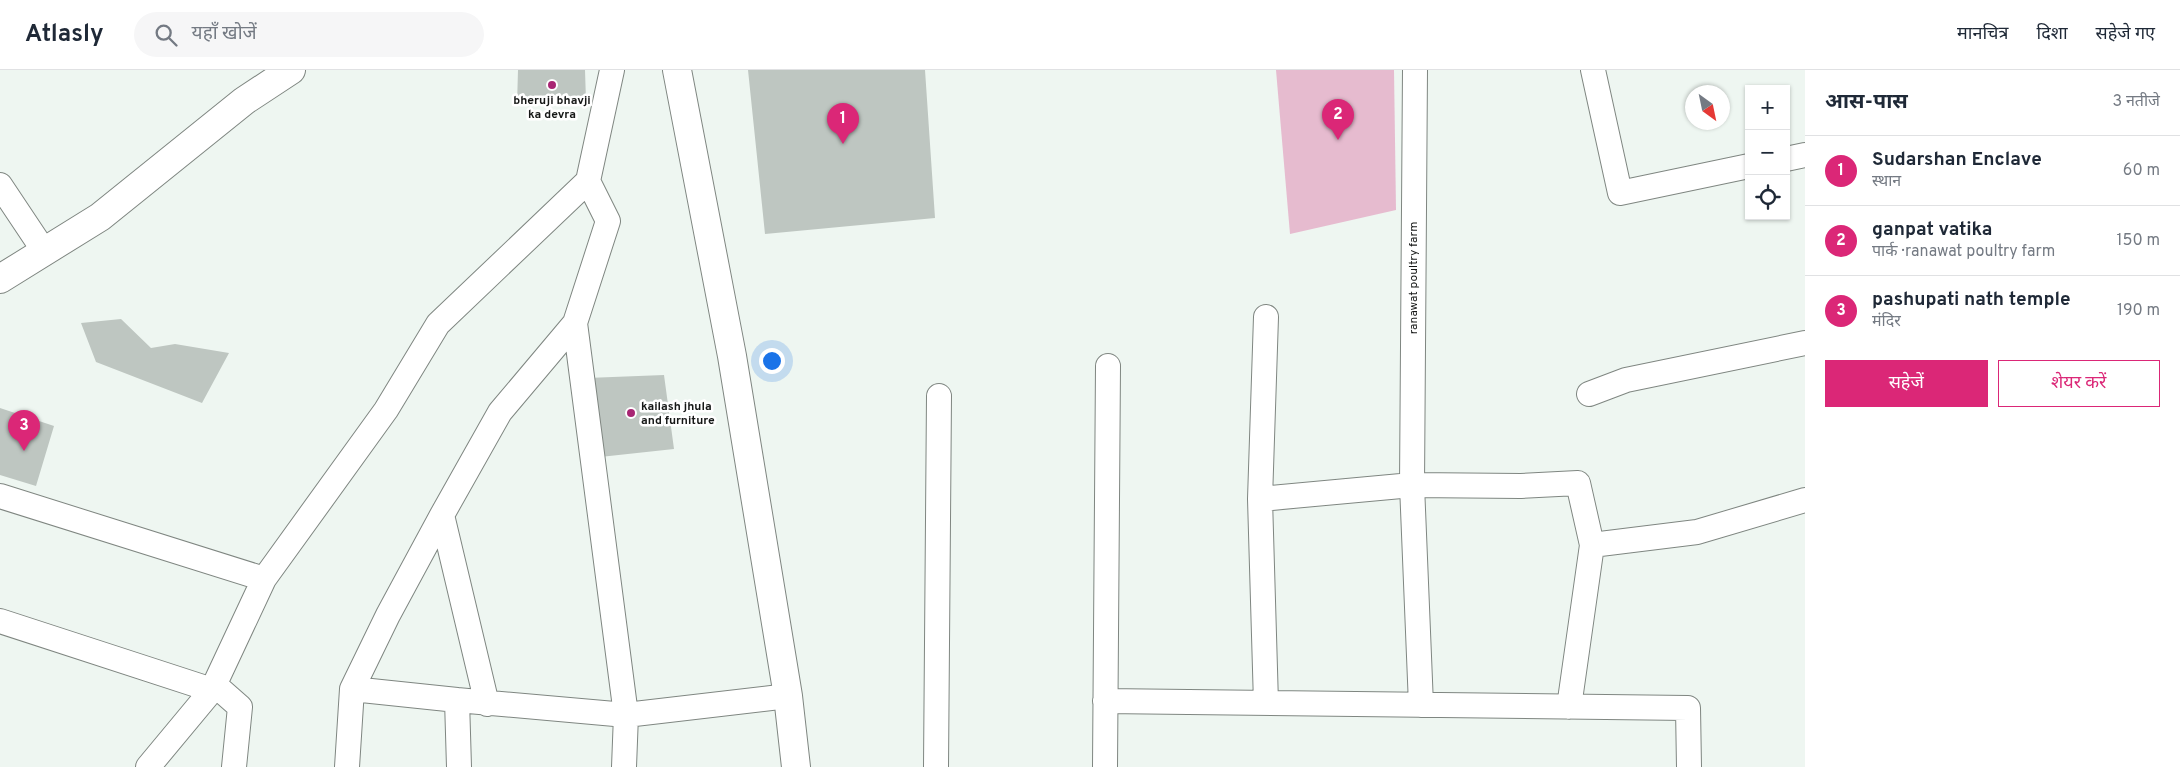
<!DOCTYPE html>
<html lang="hi">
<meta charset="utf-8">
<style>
body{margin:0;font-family:Overpass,"Noto Sans Devanagari",sans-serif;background:#f6f6f7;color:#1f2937}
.controls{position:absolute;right:15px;top:15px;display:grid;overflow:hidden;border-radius:0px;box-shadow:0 1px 4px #0004}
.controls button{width:45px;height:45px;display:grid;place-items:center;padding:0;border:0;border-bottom:1px solid #e0e1e3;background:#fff;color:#1f2937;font:25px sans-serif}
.compass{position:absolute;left:1685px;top:15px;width:45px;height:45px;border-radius:50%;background:#fff;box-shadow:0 1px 4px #0004;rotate:147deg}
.you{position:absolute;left:771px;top:290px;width:18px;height:18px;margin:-12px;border:4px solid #fff;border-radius:50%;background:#1a73e8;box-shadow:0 0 0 8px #1a73e833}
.badge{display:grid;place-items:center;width:32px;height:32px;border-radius:50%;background:#db2777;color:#fff;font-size:16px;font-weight:700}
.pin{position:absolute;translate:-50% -41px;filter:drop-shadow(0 1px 2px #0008)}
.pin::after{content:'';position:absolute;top:26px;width:18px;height:15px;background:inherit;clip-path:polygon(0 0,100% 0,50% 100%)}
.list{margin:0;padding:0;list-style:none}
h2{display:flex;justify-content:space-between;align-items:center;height:65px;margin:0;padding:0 20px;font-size:21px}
h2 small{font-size:16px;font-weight:400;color:#747a83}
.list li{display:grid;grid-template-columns:32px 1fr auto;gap:15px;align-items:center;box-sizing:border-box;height:70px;padding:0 20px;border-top:1px solid #e0e1e3}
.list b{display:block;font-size:19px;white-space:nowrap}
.list p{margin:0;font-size:16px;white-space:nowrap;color:#747a83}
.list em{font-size:16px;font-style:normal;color:#747a83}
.actions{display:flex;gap:10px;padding:15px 20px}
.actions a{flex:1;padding:11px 0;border:1px solid #db2777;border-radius:0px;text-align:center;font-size:18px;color:#db2777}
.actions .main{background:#db2777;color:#fff}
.icon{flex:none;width:28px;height:28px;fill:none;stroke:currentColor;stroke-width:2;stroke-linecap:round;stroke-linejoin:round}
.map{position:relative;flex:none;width:1805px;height:697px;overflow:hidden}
header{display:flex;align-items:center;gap:30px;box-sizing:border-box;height:70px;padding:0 25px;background:#fff;border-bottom:1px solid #e0e1e3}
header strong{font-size:24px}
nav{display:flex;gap:28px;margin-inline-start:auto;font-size:18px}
.search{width:350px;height:45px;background:#f6f6f7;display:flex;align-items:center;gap:12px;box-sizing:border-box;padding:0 18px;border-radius:28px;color:#747a83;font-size:19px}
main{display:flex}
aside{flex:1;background:#fff}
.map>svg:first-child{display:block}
.green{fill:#e6bbcf}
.building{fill:#bec6c1}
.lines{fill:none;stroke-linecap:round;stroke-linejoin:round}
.minor-casing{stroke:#7f8681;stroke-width:26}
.tertiary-casing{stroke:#7f8681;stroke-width:30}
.minor{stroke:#fff;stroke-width:24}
.tertiary{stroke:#fff;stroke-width:28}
.poi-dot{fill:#a82573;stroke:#fff;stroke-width:2}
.labels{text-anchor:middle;stroke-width:5;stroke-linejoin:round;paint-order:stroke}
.poi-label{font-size:12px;font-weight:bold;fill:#151716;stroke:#fff}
.street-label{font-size:12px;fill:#151716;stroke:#fff}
</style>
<header>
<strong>Atlasly</strong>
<div class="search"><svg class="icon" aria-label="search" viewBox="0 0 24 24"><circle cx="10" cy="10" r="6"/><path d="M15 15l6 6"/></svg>यहाँ खोजें</div>
<nav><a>मानचित्र</a><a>दिशा</a><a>सहेजे गए</a></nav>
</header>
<main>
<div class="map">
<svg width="1805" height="697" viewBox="0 0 1805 697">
<rect width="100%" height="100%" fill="#eef6f1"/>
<path class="green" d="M1276 0H1394L1396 140 1290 164Z"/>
<path class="building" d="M518 0H585L586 31 517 35Z
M748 0H925L935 148 765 164Z
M121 249 151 278 175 274 229 283 202 333 96 292 81 253Z
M664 305 674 379 600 387 587 308Z
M0 338 54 356 36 416 0 405Z"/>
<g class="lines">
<defs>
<path id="minor" d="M1415 0 1412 415 1521 416 1578 413 1592 475 1569 637
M1593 0 1620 123 1749 96
M1786 89 1805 85
M588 111 608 151 575 253 626 645 624 697
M0 115 44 181
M1589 324 1626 310 1805 273
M0 426 264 509
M1260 429 1266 247
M442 445 487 634
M1592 475 1697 462 1805 430
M0 551 212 620 264 509 386 340 438 254 588 111 612 0
M215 615 240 637 234 697
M352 619 457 630 459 697
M457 630 626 645 788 626
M1105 631 1688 638 1689 697
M1266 633 1260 429 1412 415 1421 635
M148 697 212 620
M347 697 352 619 388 545 442 445 500 342 575 253
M936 697 939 326
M1105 697 1108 296"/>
<path id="tertiary" d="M677 0 732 286 788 626 796 697
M0 209 100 147 244 31 291 0"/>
</defs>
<use href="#minor" class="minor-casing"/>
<use href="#tertiary" class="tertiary-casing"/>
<use href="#minor" class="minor"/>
<use href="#tertiary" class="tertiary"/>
</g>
<g class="poi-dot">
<circle cx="552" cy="15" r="5"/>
<circle cx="631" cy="343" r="5"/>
</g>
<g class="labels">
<g class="poi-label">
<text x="552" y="34">bheruji bhavji<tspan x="552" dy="14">ka devra</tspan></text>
<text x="641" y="340" text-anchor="start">kailash jhula<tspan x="641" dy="14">and furniture</tspan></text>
</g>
<g class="street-label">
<text transform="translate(1413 208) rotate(-90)" y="4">ranawat poultry farm</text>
</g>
</g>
</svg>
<div class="controls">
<button>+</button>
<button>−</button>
<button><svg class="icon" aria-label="locate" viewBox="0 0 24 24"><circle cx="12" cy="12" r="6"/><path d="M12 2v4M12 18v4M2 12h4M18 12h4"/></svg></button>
</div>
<svg class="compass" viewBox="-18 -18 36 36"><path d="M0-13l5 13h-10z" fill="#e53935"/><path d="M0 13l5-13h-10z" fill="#747a83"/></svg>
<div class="you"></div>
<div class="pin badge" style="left:843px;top:74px">1</div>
<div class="pin badge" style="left:1338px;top:70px">2</div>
<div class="pin badge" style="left:24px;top:381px">3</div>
</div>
<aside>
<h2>आस-पास<small>3 नतीजे</small></h2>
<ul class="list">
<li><span class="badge">1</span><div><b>Sudarshan Enclave</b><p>स्थान</p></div><em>60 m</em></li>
<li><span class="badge">2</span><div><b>ganpat vatika</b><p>पार्क · ranawat poultry farm</p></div><em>150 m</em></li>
<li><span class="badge">3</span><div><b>pashupati nath temple</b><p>मंदिर</p></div><em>190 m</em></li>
</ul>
<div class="actions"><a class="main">सहेजें</a><a>शेयर करें</a></div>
</aside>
</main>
